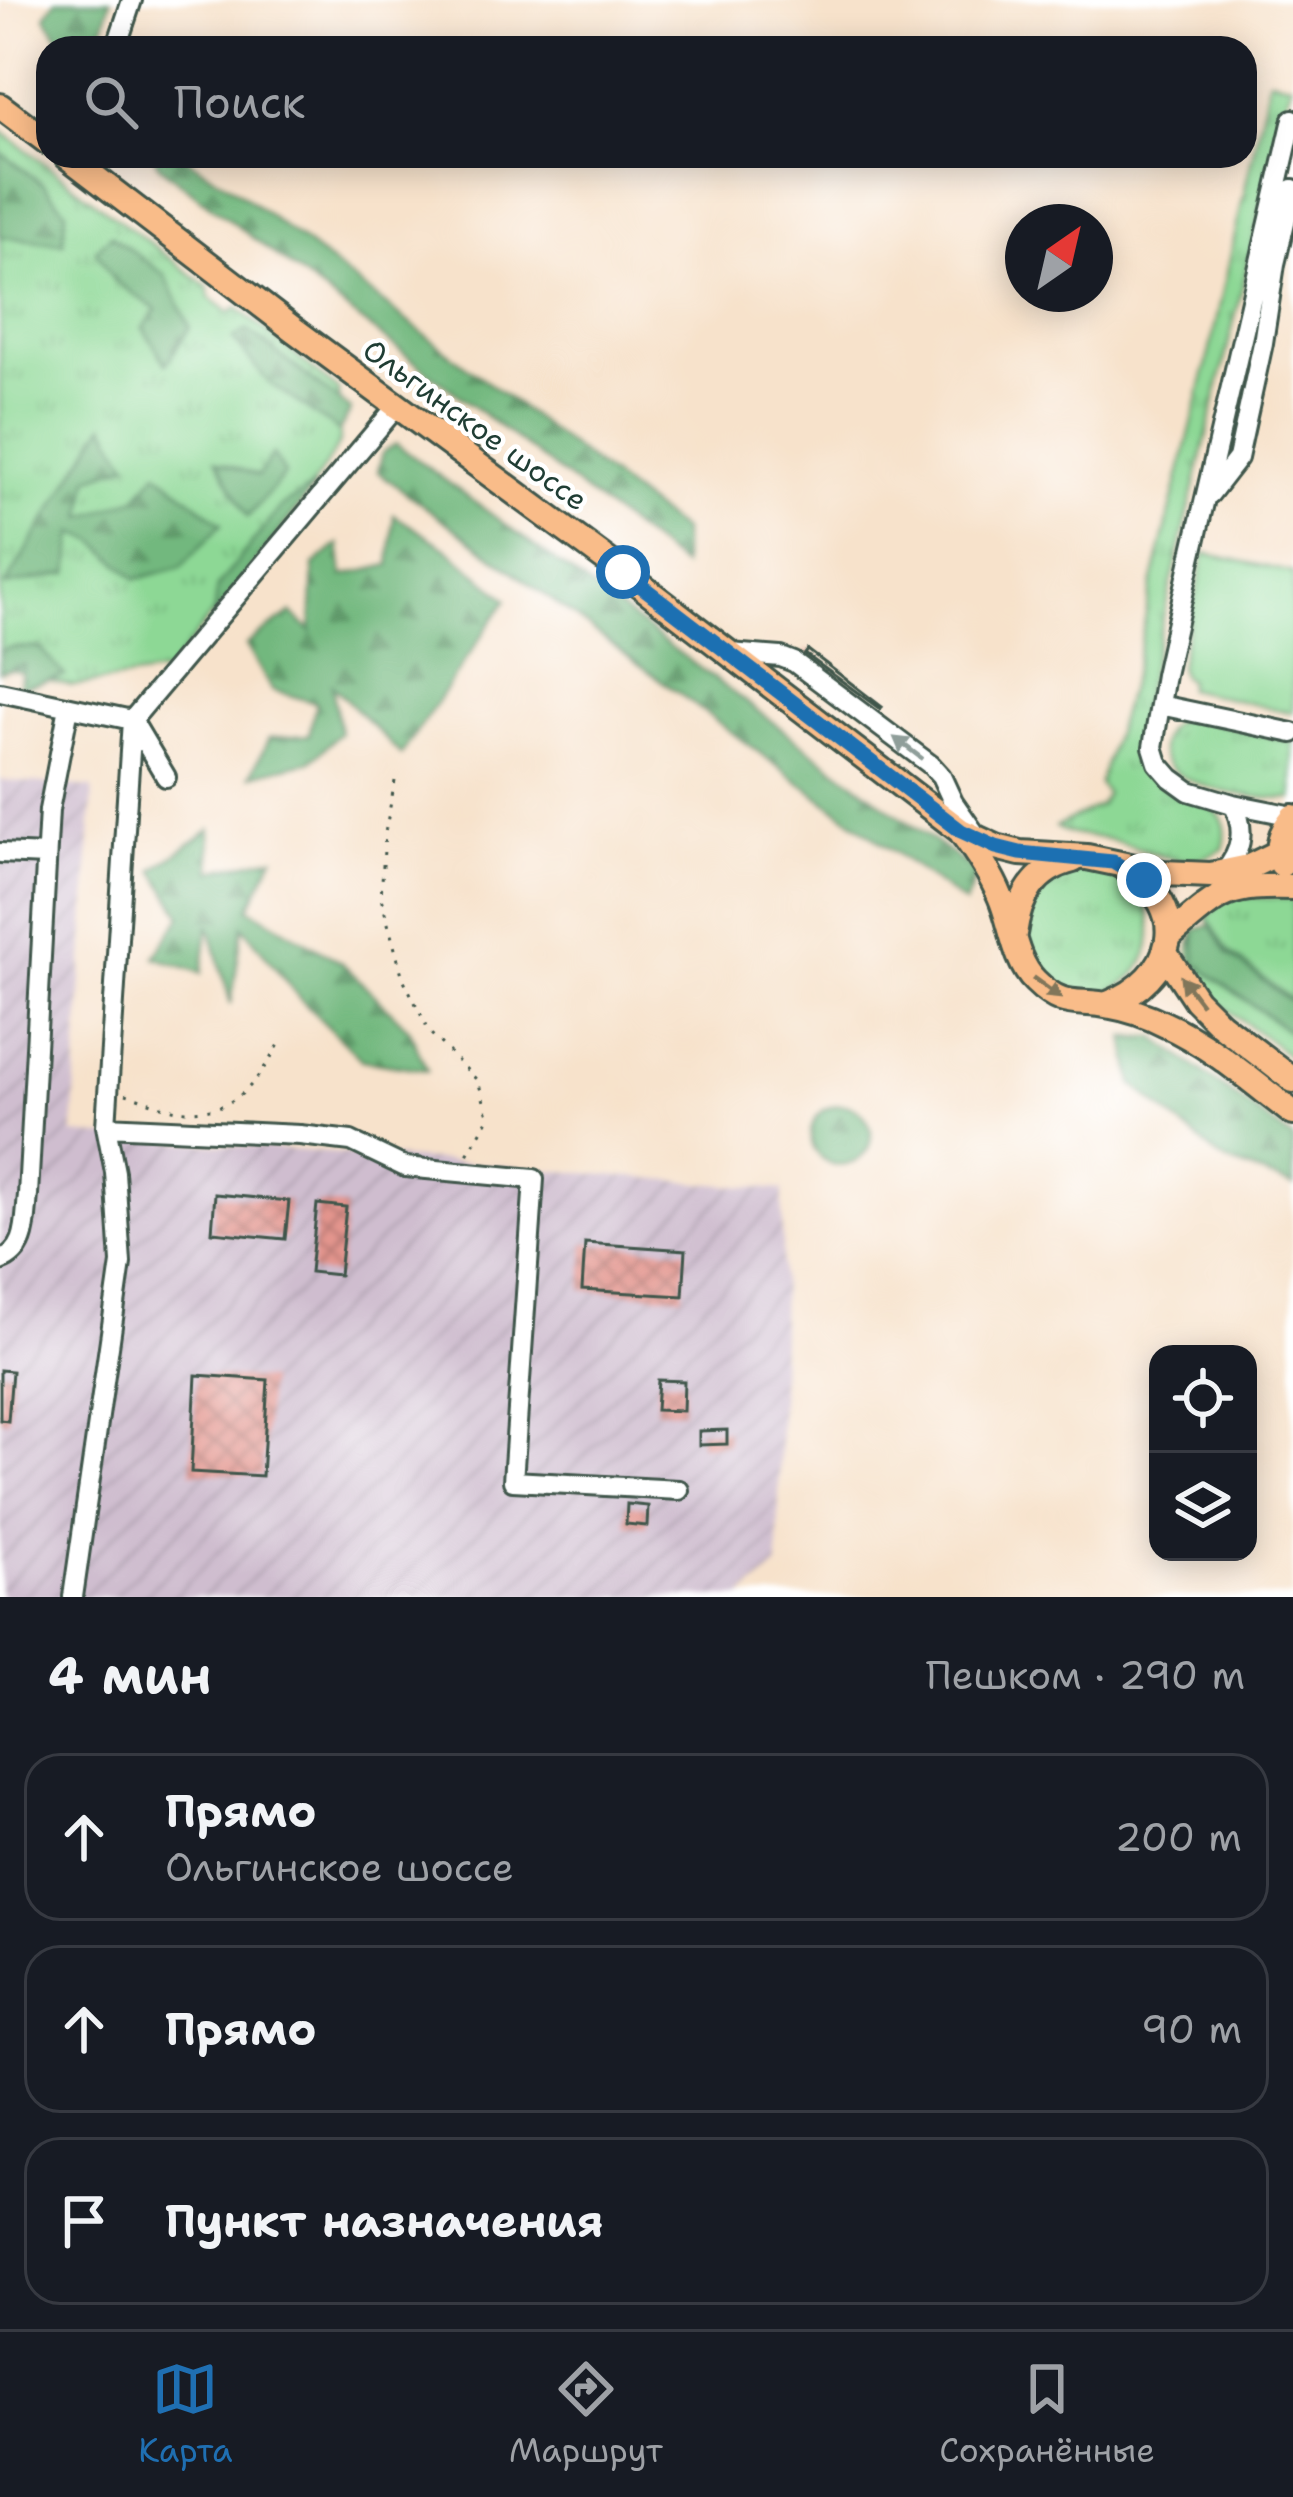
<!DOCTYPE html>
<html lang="ru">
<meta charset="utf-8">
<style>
body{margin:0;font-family:"Shantell Sans",sans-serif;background:#242831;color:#f1f3f6}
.controls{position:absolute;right:36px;bottom:36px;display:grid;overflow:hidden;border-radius:24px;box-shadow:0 6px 30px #0003}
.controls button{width:108px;height:108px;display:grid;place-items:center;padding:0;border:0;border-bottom:3px solid #363941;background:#171b24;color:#f1f3f6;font:60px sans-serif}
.compass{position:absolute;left:1005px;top:204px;width:108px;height:108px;border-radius:50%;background:#171b24;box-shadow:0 6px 30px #0003;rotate:34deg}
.stop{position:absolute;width:36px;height:36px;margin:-27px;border:9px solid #1f6fb2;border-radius:50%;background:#fff}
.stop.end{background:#1f6fb2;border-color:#fff;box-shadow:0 3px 12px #0008}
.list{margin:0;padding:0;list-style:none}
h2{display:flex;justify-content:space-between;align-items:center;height:156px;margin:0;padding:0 48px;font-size:51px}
h2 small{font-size:39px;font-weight:400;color:#9ea1a6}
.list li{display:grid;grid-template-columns:78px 1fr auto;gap:36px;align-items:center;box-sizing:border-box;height:168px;margin:0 24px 24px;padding:0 24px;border:3px solid #363941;border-radius:36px}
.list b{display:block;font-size:45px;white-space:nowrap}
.list p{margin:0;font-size:39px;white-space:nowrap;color:#9ea1a6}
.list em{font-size:39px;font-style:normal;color:#9ea1a6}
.icon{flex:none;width:66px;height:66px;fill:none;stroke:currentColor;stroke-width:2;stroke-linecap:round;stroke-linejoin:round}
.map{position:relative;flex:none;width:1293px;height:1597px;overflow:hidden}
.search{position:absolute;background:#171b24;box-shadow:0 6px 30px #0003;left:36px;right:36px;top:36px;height:132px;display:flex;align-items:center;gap:30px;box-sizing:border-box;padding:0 42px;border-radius:36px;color:#9ea1a6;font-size:45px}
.sheet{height:732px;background:#171b24}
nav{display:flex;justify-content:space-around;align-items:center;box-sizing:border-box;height:168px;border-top:3px solid #363941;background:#171b24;font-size:33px;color:#9ea1a6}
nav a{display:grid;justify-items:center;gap:6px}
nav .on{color:#1f6fb2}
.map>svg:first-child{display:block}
.industrial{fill:url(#industrial-furrows)}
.grass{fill:url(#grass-tufts);stroke:#568a64;stroke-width:3}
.forest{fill:url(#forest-firs);stroke:#487a59;stroke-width:3}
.garden{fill:#8dd895;stroke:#568a64;stroke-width:3}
.building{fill:url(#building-cross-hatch)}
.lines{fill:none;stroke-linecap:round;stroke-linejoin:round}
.minor-casing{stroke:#3f564b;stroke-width:24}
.major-casing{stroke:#3f564b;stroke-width:30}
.path{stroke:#3f564b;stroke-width:3;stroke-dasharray:3 9;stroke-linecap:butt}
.minor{stroke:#fff;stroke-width:18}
.major{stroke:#f9bc89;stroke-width:24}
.oneway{fill:#8f9e9a}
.oneway2{fill:#81765a}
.route{stroke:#1f6fb2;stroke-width:15}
.labels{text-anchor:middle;stroke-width:9;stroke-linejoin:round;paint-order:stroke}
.street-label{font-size:30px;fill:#1f3d34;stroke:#fff}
</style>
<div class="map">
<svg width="1293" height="1597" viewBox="0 0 1293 1597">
<defs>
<pattern id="industrial-furrows" width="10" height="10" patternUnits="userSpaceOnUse" patternTransform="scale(3)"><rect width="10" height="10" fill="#cfbdcf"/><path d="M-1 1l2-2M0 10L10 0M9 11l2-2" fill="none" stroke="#b1a3b2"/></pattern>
<pattern id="grass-tufts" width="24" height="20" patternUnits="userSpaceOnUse" patternTransform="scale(3)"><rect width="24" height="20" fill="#8dd895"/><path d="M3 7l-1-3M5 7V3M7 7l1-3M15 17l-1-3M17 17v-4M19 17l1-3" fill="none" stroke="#79ba81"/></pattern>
<pattern id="forest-firs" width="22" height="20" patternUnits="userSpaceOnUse" patternTransform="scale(3)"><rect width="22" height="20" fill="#72b87e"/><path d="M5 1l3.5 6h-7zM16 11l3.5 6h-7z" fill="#5d9768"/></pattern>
<pattern id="building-cross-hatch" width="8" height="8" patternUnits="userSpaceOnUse" patternTransform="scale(3)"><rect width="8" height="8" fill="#e3948d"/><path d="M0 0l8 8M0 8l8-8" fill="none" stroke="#b77a74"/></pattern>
</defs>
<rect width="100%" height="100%" fill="#fff"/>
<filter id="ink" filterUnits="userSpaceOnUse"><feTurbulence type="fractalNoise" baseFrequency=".00833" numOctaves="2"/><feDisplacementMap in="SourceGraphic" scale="24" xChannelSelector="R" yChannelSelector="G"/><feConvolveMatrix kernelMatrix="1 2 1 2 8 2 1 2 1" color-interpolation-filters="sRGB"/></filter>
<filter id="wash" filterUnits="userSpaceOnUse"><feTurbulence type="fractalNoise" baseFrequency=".004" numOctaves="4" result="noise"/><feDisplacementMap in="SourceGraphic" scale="48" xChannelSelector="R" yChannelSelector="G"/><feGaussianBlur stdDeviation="2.7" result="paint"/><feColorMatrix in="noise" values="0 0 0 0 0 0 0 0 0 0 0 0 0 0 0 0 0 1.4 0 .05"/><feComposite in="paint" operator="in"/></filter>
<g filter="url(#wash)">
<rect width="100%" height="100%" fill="#f7e2cb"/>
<path class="industrial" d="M0 780 93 788 73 1134 459 1162 783 1190 778 1566 742 1597H0Z"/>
<path class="grass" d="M1269 79 1291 83 1135 735C1136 743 1136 756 1139 764 1158 806 1242 790 1223 849 1182 873 1151 850 1112 840 1093 835 1071 838 1056 827L1100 805 1106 794 1099 784 1136 665 1151 589 1208 359Z
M0 130 208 287 210 298 230 313 237 308 338 390 340 442 317 479 167 672 72 686 0 666Z
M1188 717 1293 742V799C1262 800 1148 788 1162 740 1166 726 1174 719 1188 717Z
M1027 932a62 62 0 1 1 124 0a62 62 0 1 1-124 0Z
M1227 896 1293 899V1001L1229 952 1207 918Z
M1194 932 1196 964 1293 1035V1059L1207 994 1190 969 1195 970C1187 958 1191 944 1194 932Z"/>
<path class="forest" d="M56 0H111L97 48H66L45 16Z
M0 152 43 184 66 211 63 243 3 237 0 234Z
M154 156H182L230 186 682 531V566L160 167Z
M111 235 165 275 190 327 166 364 143 328 157 310 113 280 96 250Z
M247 330 351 410 339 431 269 383 233 339Z
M105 424 128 464 89 478 83 518 136 498 157 472 222 524 181 567 136 579 94 540 74 533 69 573 5 586Z
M396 444 977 873 965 904 378 472 383 452Z
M273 454 285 474 248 517 217 461 258 476Z
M315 486 214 617 217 587 282 506Z
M394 515 446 548 507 599 401 755 332 685 340 733 311 761 251 775 269 738 309 735 316 703 272 690 246 645 291 613 311 631 314 565 339 544 343 576 390 565Z
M39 647 65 676 18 688 24 665 0 672V651L9 648Z
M210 829 212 871 274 857 249 908 342 963 409 1029 427 1070 362 1060 299 998 243 926 231 1004 209 924 202 973 155 957 182 916 154 870Z
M1211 925 1228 954 1293 1003V1034L1196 964 1195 930Z
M1125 1037H1155L1293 1139V1186L1221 1159 1133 1084Z
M811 1135a30 30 0 1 1 60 0a30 30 0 1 1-60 0Z"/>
<path class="garden" d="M1205 553 1293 573V713L1187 689 1188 680 1182 676 1179 666Z"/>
<g id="blocks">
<path class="building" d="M808 650 882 707 880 709 805 654Z
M215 1194 289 1201 285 1239 212 1232Z
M317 1204 346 1207 339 1275 310 1272Z
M585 1243 686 1250 683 1296 582 1290Z
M0 1370 12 1371 8 1421 0 1420Z
M196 1375 268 1380 262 1476 191 1472Z
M658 1380 684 1381 683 1411 656 1410Z
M727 1430V1444L699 1445V1431Z
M627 1504 648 1506 647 1526 626 1524Z"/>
</g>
</g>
<g filter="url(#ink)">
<use href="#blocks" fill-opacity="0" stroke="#3f564b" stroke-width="3"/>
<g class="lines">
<defs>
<path id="minor" d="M116 48 132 0
M1293 119 1191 559 1165 675 1153 747 1158 763 1171 778 1189 791 1233 804 1293 816
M1210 494 1238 458 1263 343 1275 264 1293 189
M730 653 781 657 794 662 931 765 941 776 953 802 976 835
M0 692 132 720 166 777
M1160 705 1293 733
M0 853 46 855
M1224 872C1242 851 1246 829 1233 804
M106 1126 300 1135 351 1141 405 1167 534 1179 513 1481 679 1490
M0 1261C28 1251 25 1221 28 1195L49 810 69 707
M73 1597 121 1263 115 1172 106 1126 132 720 397 406"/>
<path id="major" d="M0 106 48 142
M67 156 293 329 623 572 961 831 996 847 1020 853 1087 857 1163 873 1211 875 1249 867 1278 853
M962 833C977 853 990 872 1000 896 1012 923 1014 960 1035 981 1065 1011 1078 998 1111 1006 1129 1009 1148 1016 1164 1024 1211 1045 1252 1082 1293 1113
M1282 864C1276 845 1281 832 1293 817
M1014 934C1019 897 1035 869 1073 860
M1170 936C1220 893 1225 885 1293 887
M1165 953 1196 1000 1220 1024 1293 1080
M1108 1004C1175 978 1194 909 1126 869"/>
</defs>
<use href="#minor" class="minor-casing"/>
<use href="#major" class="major-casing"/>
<path class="path" d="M395 781 385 833 381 898 403 978 430 1033 478 1081 489 1118 467 1155
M126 1094C146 1100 171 1112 191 1111 242 1110 257 1079 282 1040"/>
<use href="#minor" class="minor"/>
<use href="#major" class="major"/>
</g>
<defs><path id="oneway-solid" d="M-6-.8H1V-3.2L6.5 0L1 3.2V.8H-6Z" transform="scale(3)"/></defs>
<use class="oneway" href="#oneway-solid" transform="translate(908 748) rotate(-143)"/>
<g class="oneway2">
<use href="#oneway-solid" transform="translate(1047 988) rotate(36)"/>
<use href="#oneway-solid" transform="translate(1191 990) rotate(-127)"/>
</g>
</g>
<g class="lines" filter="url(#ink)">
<path class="route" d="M623 572 961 831 996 847 1020 853 1113 862 1144 880"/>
</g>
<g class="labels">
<g class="street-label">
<text transform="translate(475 425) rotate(36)" y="10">Ольгинское шоссе</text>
</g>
</g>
</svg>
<div class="controls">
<button><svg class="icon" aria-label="locate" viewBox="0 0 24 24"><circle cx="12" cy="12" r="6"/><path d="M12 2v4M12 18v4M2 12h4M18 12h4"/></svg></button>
<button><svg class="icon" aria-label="layers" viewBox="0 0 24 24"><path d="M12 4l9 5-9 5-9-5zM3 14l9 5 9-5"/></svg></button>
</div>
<svg class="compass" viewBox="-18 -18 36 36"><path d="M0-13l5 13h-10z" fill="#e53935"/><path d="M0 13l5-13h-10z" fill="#9ea1a6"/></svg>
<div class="stop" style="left:623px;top:572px"></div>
<div class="stop end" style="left:1144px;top:880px"></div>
<div class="search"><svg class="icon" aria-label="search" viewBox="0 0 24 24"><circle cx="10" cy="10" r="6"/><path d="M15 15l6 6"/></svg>Поиск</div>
</div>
<section class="sheet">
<h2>4 мин<small>Пешком · 290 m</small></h2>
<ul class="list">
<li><svg class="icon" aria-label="ahead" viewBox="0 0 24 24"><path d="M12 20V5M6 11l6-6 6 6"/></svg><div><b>Прямо</b><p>Ольгинское шоссе</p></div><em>200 m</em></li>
<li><svg class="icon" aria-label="ahead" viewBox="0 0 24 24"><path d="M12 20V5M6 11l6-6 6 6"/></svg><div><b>Прямо</b></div><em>90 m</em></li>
<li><svg class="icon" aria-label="arrive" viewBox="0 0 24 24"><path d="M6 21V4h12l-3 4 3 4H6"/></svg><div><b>Пункт назначения</b></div></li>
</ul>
</section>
<nav>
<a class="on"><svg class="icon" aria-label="map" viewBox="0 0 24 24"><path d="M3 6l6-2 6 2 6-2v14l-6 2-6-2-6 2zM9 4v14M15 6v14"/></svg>Карта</a>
<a><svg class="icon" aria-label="directions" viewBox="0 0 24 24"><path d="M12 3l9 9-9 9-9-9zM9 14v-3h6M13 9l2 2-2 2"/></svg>Маршрут</a>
<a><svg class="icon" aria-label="saved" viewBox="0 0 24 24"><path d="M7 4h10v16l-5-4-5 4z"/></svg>Сохранённые</a>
</nav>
